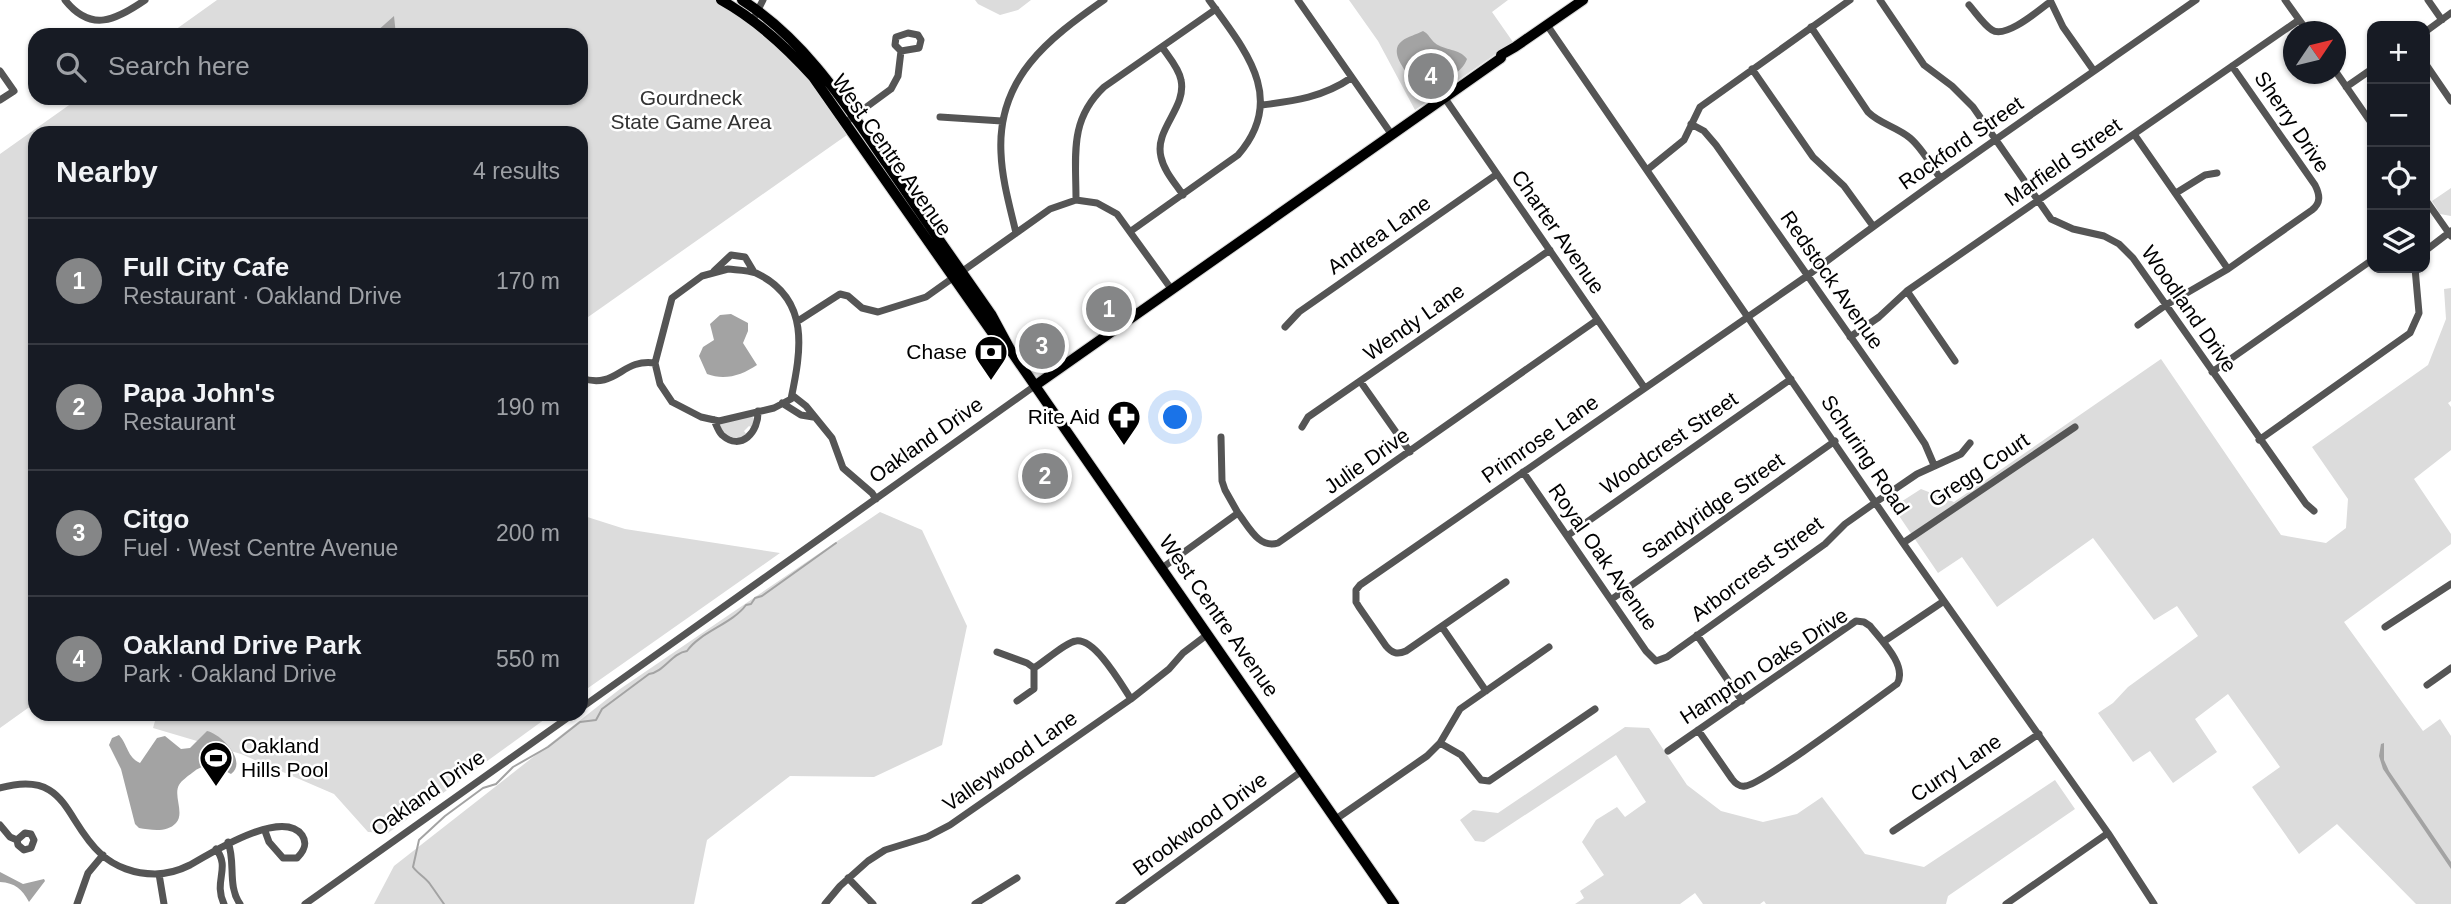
<!DOCTYPE html>
<meta charset="utf-8">
<style>
body{margin:0;font-family:Helvetica,sans-serif;background:#20242c;color:#f1f3f6}
.controls{position:absolute;right:21px;top:21px;display:grid;overflow:hidden;border-radius:14px;box-shadow:0 2px 5px #0004}
.controls button{width:63px;height:63px;display:grid;place-items:center;padding:0;border:0;border-bottom:2px solid #363941;background:#171b24;color:#f1f3f6;font:35px sans-serif}
.compass{position:absolute;left:2283px;top:21px;width:63px;height:63px;border-radius:50%;background:#171b24;box-shadow:0 2px 5px #0004;rotate:55deg}
.you{position:absolute;left:1176px;top:418px;width:24px;height:24px;margin:-18px;border:5px solid #fff;border-radius:50%;background:#1a73e8;box-shadow:0 0 0 10px #1a73e833}
.badge{display:grid;place-items:center;width:46px;height:46px;border-radius:50%;background:#858687;color:#fff;font-size:23px;font-weight:700}
.pin{position:absolute;translate:-50% -50%;border:4px solid #fff;box-shadow:0 2px 7px #0006}
.list{margin:0;padding:0;list-style:none}
h2{display:flex;justify-content:space-between;align-items:center;height:91px;margin:0;padding:0 28px;font-size:30px}
h2 small{font-size:23px;font-weight:400;color:#9ea1a6}
.list li{display:grid;grid-template-columns:46px 1fr auto;gap:21px;align-items:center;box-sizing:border-box;height:126px;padding:0 28px;border-top:2px solid #363941}
.list b{display:block;font-size:26px;white-space:nowrap}
.list p{margin:0;font-size:23px;white-space:nowrap;color:#9ea1a6}
.list em{font-size:23px;font-style:normal;color:#9ea1a6}
.icon{flex:none;width:38px;height:38px;fill:none;stroke:currentColor;stroke-width:2;stroke-linecap:round;stroke-linejoin:round}
.map{position:relative;flex:none;width:2451px;height:904px;overflow:hidden}
.search{position:absolute;background:#171b24;box-shadow:0 2px 5px #0004;left:28px;top:28px;width:560px;height:77px;display:flex;align-items:center;gap:18px;box-sizing:border-box;padding:0 24px;border-radius:21px;color:#9ea1a6;font-size:26px}
.panel{position:absolute;background:#171b24;box-shadow:0 2px 5px #0004;left:28px;top:126px;width:560px;height:595px;border-radius:21px}
.map>svg:first-child{display:block}
.green{fill:#dcdcdc}
.water{fill:#a3a3a3}
.lines{fill:none;stroke-linecap:round;stroke-linejoin:round}
.stream{stroke:#a3a3a3;stroke-width:2}
.major-casing{stroke:#dbdbdb;stroke-width:12}
.minor{stroke:#555;stroke-width:7}
.major{stroke:#000;stroke-width:10}
.labels{text-anchor:middle;stroke-width:5;stroke-linejoin:round;paint-order:stroke}
.park-label{font-size:21px;fill:#333;stroke:#fff}
.street-label{font-size:21px;fill:#000;stroke:#fff}
.poi-label{font-size:21px;fill:#000;stroke:#fff;text-anchor:end}
</style>
<div class="map">
<svg width="2451" height="904" viewBox="0 0 2451 904">
<rect width="100%" height="100%" fill="#fff"/>
<path class="green" d="M217 0H724L790 49 854 130 581 322V133H35V703L0 728V154L79 98H581V35H168Z
M975 0H1031L1018 10 1000 15 978 4Z
M1349 0H1508L1492 12 1513 42 1415 110 1378 41Z
M2451 188V216L2440 214 2432 201Z
M2451 288V401L2448 403 2451 407V450L2414 479 2451 534V544L2344 622 2423 731 2440 719 2451 736V904H2416L2337 824 2299 854 2252 787 2280 767 2228 694 2195 719 2217 752 2173 783 2150 751 2133 762 2098 713 2113 703 2128 687 2198 636 2177 606 2154 620 2093 538 1997 607 1962 557 1938 573 1893 507 1921 489 1954 502 2161 359 2281 535 2326 543 2346 528 2348 499 2312 447 2428 365 2446 319 2444 289Z
M751 416 755 419 753 428 749 426 744 431 747 435C732 442 726 435 718 424Z
M880 512 922 530 967 626 942 745 874 777 790 776 707 840 694 904H374L394 866 620 689Z
M581 515 625 529 780 553 581 693Z
M157 714H552L388 833 368 832 334 794 241 754 153 728Z
M1625 727 1649 728 1687 785 1721 811 1763 822 1797 814 1822 797 1865 854 1924 867 2055 780 2075 809 1948 896 1946 904H1766L1764 901 1760 904H1703L1695 893 1680 904H1575L1584 898 1580 891 1604 875 1582 842 1596 820 1617 807 1625 817 1646 802 1616 755 1484 842 1475 841 1460 820 1473 810 1498 813Z"/>
<path class="water" d="M394 16 396 35H374L376 32Z
M1423 31C1429 34 1430 39 1435 43 1445 51 1459 48 1467 59 1462 73 1445 80 1433 88L1416 85C1408 74 1387 52 1402 41 1408 36 1416 35 1423 31Z
M731 314 748 323V331L743 343 757 365C742 375 725 381 707 374L699 356 703 347 714 340 710 324 720 315Z
M207 731C221 734 248 761 231 774 215 766 207 761 192 773 188 776 181 781 179 785 173 796 185 813 176 823 167 833 151 830 139 828L135 824 121 769 109 745 112 738 119 735C128 745 127 757 140 763L157 738 165 736 181 749 190 748Z
M2384 743V760L2389 771 2451 862V869L2383 769 2379 756 2381 744Z
M0 872 23 884 44 879 45 881 29 902C22 889 15 883 0 882Z"/>
<g class="lines">
<path class="stream" d="M444 904C439 897 435 891 430 884 425 877 418 874 413 867L419 840 445 816 483 788 496 784 513 767 548 747 580 722 596 720 602 709 649 674C664 672 672 653 687 651 700 632 732 624 746 605L751 604 755 598 762 596 836 543"/>
<defs>
<path id="major" d="M721 0C757 20 786 47 813 77L998 341 1008 349
M742 0C805 40 845 103 887 164 921 214 956 264 991 314L1011 351 1394 904
M1036 385 1501 58V55L1515 47 1583 0"/>
</defs>
<use href="#major" class="major-casing"/>
<path class="minor" d="M65 0C91 33 116 20 145 0
M1298 0 1392 135
M1880 0 1924 65 1952 86 1973 107 2051 219 2073 229 2104 236 2119 244 2133 258 2306 504 2314 511
M2050 0 2063 27 2094 71
M2285 0 2308 32
M2428 0 2442 20
M1969 5C1976 13 1984 25 1992 30 2006 39 2039 10 2050 2
M753 20 763 0
M1547 25 1903 543 2108 833 2154 904
M1811 27 1868 112C1880 124 1897 127 1910 138 1922 148 1931 165 1940 178
M2425 32 2451 13
M1162 47C1168 56 1179 68 1181 80 1187 108 1154 129 1161 157 1164 171 1175 183 1183 195
M2425 63 2451 101
M1752 69 1813 157 1844 186 1873 226
M0 71 14 91 0 100
M2336 72 2372 124
M2346 87 2372 69
M1444 97 1644 387
M1262 105C1295 101 1323 97 1351 78
M940 117 1002 121
M846 122 891 89 898 76 901 51 919 48 921 40 918 35 908 33 896 37 895 45 901 51
M1691 124 1704 131 1716 145 1911 423 1925 444 1934 465
M2134 134 2228 269
M1647 170 1684 140 1700 107 1850 0
M2176 193 2205 175 2217 173
M2425 199 2451 236
M1076 200C1076 155 1069 120 1104 87L1216 9
M1131 231 1238 155C1288 98 1244 49 1209 0
M1016 233C1010 207 1002 180 1001 153 997 78 1048 39 1104 0
M2425 251 2451 231
M728 269C737 270 748 270 756 273 811 299 801 351 791 399L774 408 719 421 701 417 672 402 660 384 655 363 672 298 702 276Z
M714 271 731 255 745 257 754 272
M1907 291 1955 361
M798 321 840 294 848 296 862 308 878 312 926 297 1050 209 1076 200 1097 203 1117 214 1172 290
M2138 325 2166 305 2228 269 2312 210C2321 203 2320 195 2315 185L2232 66
M1285 327 1299 312 1497 174
M1850 337 1879 317 1907 291 2299 20
M2212 372 2372 260
M581 378C617 390 621 358 655 363
M1360 381 1410 452
M792 395 806 406 832 438 843 468 872 493 876 499
M782 403 801 415 813 417
M714 420C716 424 718 431 722 435 741 452 759 432 758 411
M1302 427 1308 417 1550 250
M1221 437 1222 481 1225 490 1238 513
M2259 440 2410 333 2419 313 2415 268
M1523 472 1646 651 1656 661 1667 657 1825 544 1845 524 1876 502 1917 474 1961 454 1970 443
M1567 536 1791 379
M1903 543 2075 427
M1162 568 1238 513C1249 527 1259 549 1278 543L1597 320
M1506 582 1406 651C1397 655 1392 653 1386 646L1359 607 1356 602V590L1360 585 1807 276C1934 180 2066 91 2196 0
M1612 599 1835 441
M1442 627 1486 691
M2385 627 2451 584
M1697 635 1742 701
M1883 642 1944 601
M997 652 1027 663 1034 668
M1034 668C1044 662 1066 642 1076 641 1095 638 1121 684 1131 699
M2427 685 2451 668
M1017 701 1034 689V668
M581 708 1036 385
M1440 743 1461 755 1481 780 1489 781 1595 709
M1668 751 1856 621 1864 622 1870 626C1881 640 1908 666 1897 684 1876 699 1760 786 1745 786 1740 787 1735 783 1732 779L1698 730
M0 788C68 769 64 821 101 854 115 867 135 874 155 874 166 874 180 870 190 865 211 853 282 808 302 835 308 844 304 851 297 858H283L269 842 265 831
M1336 819 1427 756 1440 743 1460 709 1549 647
M0 825 10 837 17 840 18 845 24 850 31 848 34 840 31 834 25 833 17 840
M1893 831 2039 734
M228 842C236 863 227 885 240 904
M216 849C231 868 213 881 224 904
M159 874 164 904
M848 878 873 904
M77 904 88 873 103 855
M305 904 573 714
M825 904 840 886 868 861 885 850 927 837 950 825 1131 699 1169 669 1183 653 1208 634
M975 904 1017 878
M1119 904 1302 771
M2006 904 2108 833"/>
<use href="#major" class="major"/>
</g>
<defs>
<symbol id="bank-pin" viewBox="-11 -11 22 30"><path d="M0 17L-7.5 6A9.5 9.5 0 1 1 7.5 6Z" fill="#000" stroke="#fff"/><path d="M-6-4H6V4H-6ZM0-2.3a2.3 2.3 0 1 0 0 4.6a2.3 2.3 0 1 0 0-4.6Z" fill="#fff"/></symbol>
<symbol id="pharmacy-pin" viewBox="-11 -11 22 30"><path d="M0 17L-7.5 6A9.5 9.5 0 1 1 7.5 6Z" fill="#000" stroke="#fff"/><path d="M-2-6h4v4h4v4h-4v4h-4v-4h-4v-4h4Z" fill="#fff"/></symbol>
<symbol id="stadium-pin" viewBox="-11 -11 22 30"><path d="M0 17L-7.5 6A9.5 9.5 0 1 1 7.5 6Z" fill="#000" stroke="#fff"/><path d="M0-5a6.5 5 0 1 0 0 10a6.5 5 0 1 0 0-10ZM-3.5-1.8h7v3.6h-7Z" fill="#fff"/></symbol>
</defs>
<g fill-rule="evenodd">
<use href="#bank-pin" x="972" y="333" width="38" height="52"/>
<use href="#pharmacy-pin" x="1105" y="398" width="38" height="52"/>
<use href="#stadium-pin" x="197" y="739" width="38" height="52"/>
</g>
<g class="labels">
<g class="park-label">
<text x="691" y="105">Gourdneck<tspan x="691" dy="24">State Game Area</tspan></text>
</g>
<g class="street-label">
<text transform="translate(2292 122) rotate(56)" y="7">Sherry Drive</text>
<text transform="translate(1961 143) rotate(-35)" y="7">Rockford Street</text>
<text transform="translate(892 155) rotate(55)" y="7">West Centre Avenue</text>
<text transform="translate(2063 162) rotate(-35)" y="7">Marfield Street</text>
<text transform="translate(1558 232) rotate(55)" y="7">Charter Avenue</text>
<text transform="translate(1379 235) rotate(-35)" y="7">Andrea Lane</text>
<text transform="translate(1832 280) rotate(55)" y="7">Redstock Avenue</text>
<text transform="translate(2189 309) rotate(55)" y="7">Woodland Drive</text>
<text transform="translate(1414 322) rotate(-35)" y="7">Wendy Lane</text>
<text transform="translate(1540 439) rotate(-35)" y="7">Primrose Lane</text>
<text transform="translate(926 440) rotate(-35)" y="7">Oakland Drive</text>
<text transform="translate(1669 443) rotate(-35)" y="7">Woodcrest Street</text>
<text transform="translate(1865 455) rotate(56)" y="7">Schuring Road</text>
<text transform="translate(1367 461) rotate(-35)" y="7">Julie Drive</text>
<text transform="translate(1979 470) rotate(-34)" y="7">Gregg Court</text>
<text transform="translate(1713 506) rotate(-35)" y="7">Sandyridge Street</text>
<text transform="translate(1603 557) rotate(55)" y="7">Royal Oak Avenue</text>
<text transform="translate(1757 569) rotate(-37)" y="7">Arborcrest Street</text>
<text transform="translate(1219 616) rotate(55)" y="7">West Centre Avenue</text>
<text transform="translate(1764 666) rotate(-33)" y="7">Hampton Oaks Drive</text>
<text transform="translate(1010 761) rotate(-35)" y="7">Valleywood Lane</text>
<text transform="translate(1956 768) rotate(-34)" y="7">Curry Lane</text>
<text transform="translate(428 793) rotate(-35)" y="7">Oakland Drive</text>
<text transform="translate(1200 824) rotate(-36)" y="7">Brookwood Drive</text>
</g>
<g class="poi-label">
<text x="967" y="359">Chase</text>
<text x="1100" y="424">Rite Aid</text>
<text x="241" y="753" text-anchor="start">Oakland<tspan x="241" dy="24">Hills Pool</tspan></text>
</g>
</g>
</svg>
<div class="controls">
<button>+</button>
<button>−</button>
<button><svg class="icon" aria-label="locate" viewBox="0 0 24 24"><circle cx="12" cy="12" r="6"/><path d="M12 2v4M12 18v4M2 12h4M18 12h4"/></svg></button>
<button><svg class="icon" aria-label="layers" viewBox="0 0 24 24"><path d="M12 4l9 5-9 5-9-5zM3 14l9 5 9-5"/></svg></button>
</div>
<svg class="compass" viewBox="-18 -18 36 36"><path d="M0-13l5 13h-10z" fill="#e53935"/><path d="M0 13l5-13h-10z" fill="#9ea1a6"/></svg>
<div class="you"></div>
<div class="pin badge" style="left:1109px;top:309px">1</div>
<div class="pin badge" style="left:1045px;top:476px">2</div>
<div class="pin badge" style="left:1042px;top:346px">3</div>
<div class="pin badge" style="left:1431px;top:76px">4</div>
<div class="search"><svg class="icon" aria-label="search" viewBox="0 0 24 24"><circle cx="10" cy="10" r="6"/><path d="M15 15l6 6"/></svg>Search here</div>
<section class="panel">
<h2>Nearby<small>4 results</small></h2>
<ul class="list">
<li><span class="badge">1</span><div><b>Full City Cafe</b><p>Restaurant · Oakland Drive</p></div><em>170 m</em></li>
<li><span class="badge">2</span><div><b>Papa John's</b><p>Restaurant</p></div><em>190 m</em></li>
<li><span class="badge">3</span><div><b>Citgo</b><p>Fuel · West Centre Avenue</p></div><em>200 m</em></li>
<li><span class="badge">4</span><div><b>Oakland Drive Park</b><p>Park · Oakland Drive</p></div><em>550 m</em></li>
</ul>
</section>
</div>
